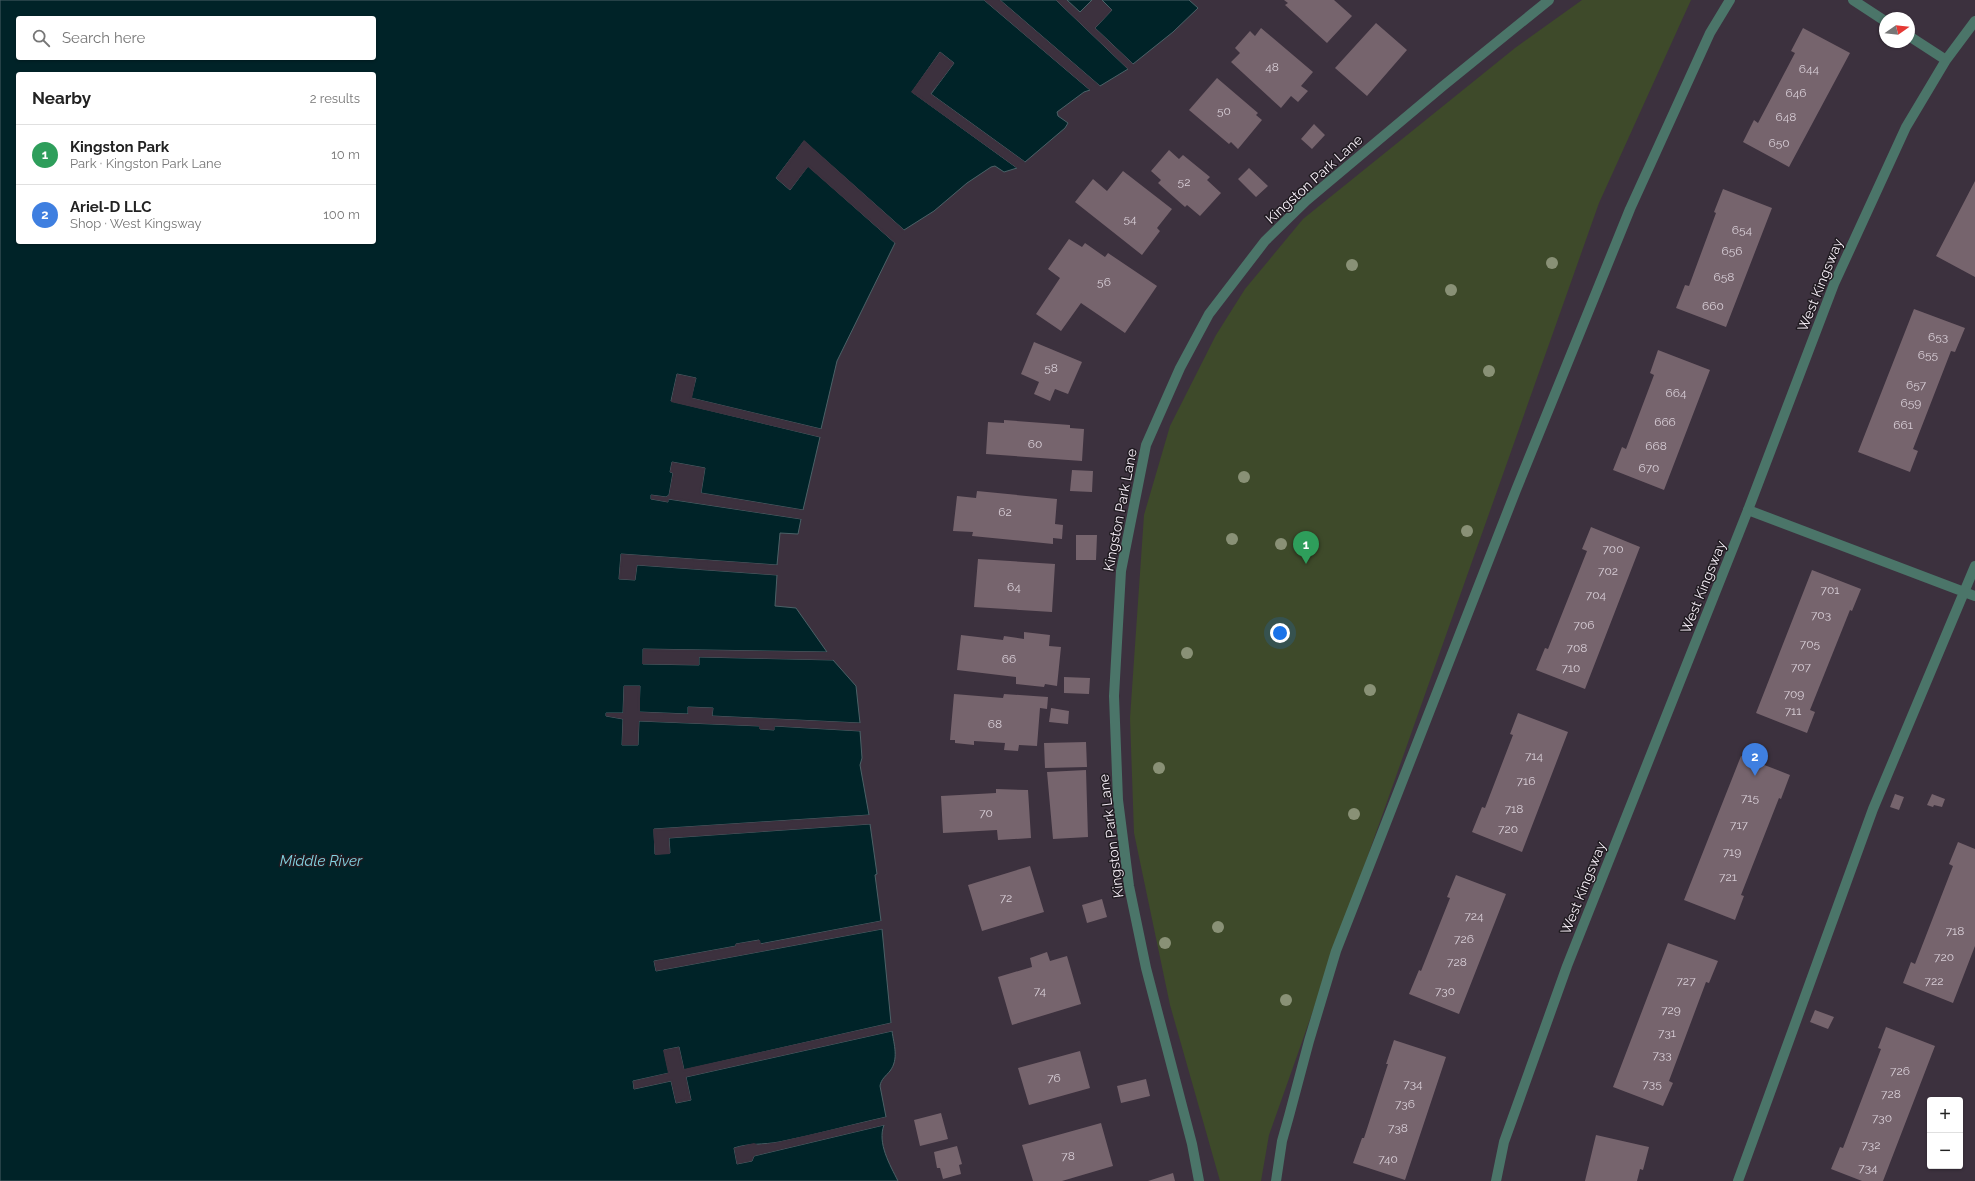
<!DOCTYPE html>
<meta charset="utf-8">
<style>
body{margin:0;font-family:Raleway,sans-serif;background:#f2f2f2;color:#222}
.controls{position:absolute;right:12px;bottom:12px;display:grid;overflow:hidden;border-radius:4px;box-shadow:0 1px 3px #0004}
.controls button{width:36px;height:36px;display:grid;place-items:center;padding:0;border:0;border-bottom:1px solid #e0e0e0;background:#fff;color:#222;font:20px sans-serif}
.compass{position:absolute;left:1879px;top:12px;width:36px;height:36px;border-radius:50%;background:#fff;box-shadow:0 1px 3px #0004;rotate:76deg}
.you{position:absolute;left:1280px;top:633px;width:14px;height:14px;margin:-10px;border:3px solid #fff;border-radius:50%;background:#1a73e8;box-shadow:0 0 0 6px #1a73e833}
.badge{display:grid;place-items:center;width:26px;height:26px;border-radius:50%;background:#ea580c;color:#fff;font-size:13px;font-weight:700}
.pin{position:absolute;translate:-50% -33px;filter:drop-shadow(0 1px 2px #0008)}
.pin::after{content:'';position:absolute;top:21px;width:14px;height:12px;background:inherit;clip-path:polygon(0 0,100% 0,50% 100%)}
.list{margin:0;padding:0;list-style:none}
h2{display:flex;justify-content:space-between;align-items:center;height:52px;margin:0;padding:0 16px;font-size:17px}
h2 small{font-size:13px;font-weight:400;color:#767676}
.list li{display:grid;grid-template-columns:26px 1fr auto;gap:12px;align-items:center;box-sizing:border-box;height:60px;padding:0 16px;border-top:1px solid #e0e0e0}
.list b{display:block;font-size:15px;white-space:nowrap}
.list p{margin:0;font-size:13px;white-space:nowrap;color:#767676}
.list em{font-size:13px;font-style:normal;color:#767676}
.icon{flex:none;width:22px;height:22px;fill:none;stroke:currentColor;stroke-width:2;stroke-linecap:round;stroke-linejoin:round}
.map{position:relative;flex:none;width:1975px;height:1181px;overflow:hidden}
.search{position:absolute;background:#fff;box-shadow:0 1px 3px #0004;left:16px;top:16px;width:360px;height:44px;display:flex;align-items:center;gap:10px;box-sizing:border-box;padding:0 14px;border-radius:4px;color:#767676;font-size:15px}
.panel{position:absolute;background:#fff;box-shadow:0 1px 3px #0004;left:16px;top:72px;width:360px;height:172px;border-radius:4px}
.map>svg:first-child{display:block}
.green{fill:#3e4a2a}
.water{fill:#002328;stroke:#4b6167;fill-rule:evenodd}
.pier{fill:#3c313e}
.building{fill:#76646d}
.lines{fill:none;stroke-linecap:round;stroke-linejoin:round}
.service{stroke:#4b7569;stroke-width:10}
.minor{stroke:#4b7569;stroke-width:10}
.tree{fill:#899176}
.labels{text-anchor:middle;stroke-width:3;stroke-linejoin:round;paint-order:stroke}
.number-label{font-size:12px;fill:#d8ced7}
.street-label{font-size:14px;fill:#f9f1fa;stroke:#201b21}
.water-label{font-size:15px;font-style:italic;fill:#82d4e2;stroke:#201b21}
</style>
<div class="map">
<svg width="1975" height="1181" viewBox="0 0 1975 1181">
<rect width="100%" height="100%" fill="#3c313e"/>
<path class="green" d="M1582 0H1691L1599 203 1269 1135 1261 1181H1220L1170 1005 1134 833 1130 718 1144 515 1170 426 1216 335 1245 289 1303 219 1515 48Z"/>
<path class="water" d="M0 0H984L1090 90 1084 92 1057 112 1058 116 1068 123 1065 128 1025 162 931 94 954 63 940 52 912 92 1017 168 1004 172 995 166 991 167 967 183 934 211 904 230 804 141 776 178 790 190 808 166 895 243 837 361 821 429 691 398 696 378 677 374 671 401 820 437 803 510 701 493 705 468 672 462 670 472 673 473 669 495 666 497 651 495V499L668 502V499L801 519 798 534 780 533 777 565 621 554 619 579 635 580 637 565 777 575 775 606 796 608 827 652 643 649V664L699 665V657L833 660 856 686 860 723 712 716 713 708 688 707V714L639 712 640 686H624L623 713H606V716L623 719 622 745H638L639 721 760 726V729L774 730V726L860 731 862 758 860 765 869 815 654 829 655 854 670 853 669 838 870 824 877 874 875 875 881 921 760 944 759 940 736 944V946L654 961 656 971 882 929 891 1023 684 1070 679 1047 664 1050 669 1073 633 1081 634 1089 671 1081 676 1103 691 1100 686 1077 892 1031C894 1045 899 1059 890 1071 886 1076 881 1079 880 1086L886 1117C850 1125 815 1135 779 1142 763 1145 749 1143 734 1148L737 1164 752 1161 754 1156 884 1125C877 1143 890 1165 898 1181H0ZM18 18H374V58H18ZM18 74H374V242H18Z
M1000 0H1056L1128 69 1100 86Z
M1067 0H1092L1080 12Z
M1102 0H1189L1198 8 1173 32 1133 64 1095 28 1112 10Z"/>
<path class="pier" d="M984 0H987L1092 89 1090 90Z
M998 0H1000L1100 86 1098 87Z
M1056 0H1058L1130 67 1128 69Z
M1100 0 1112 10 1095 28 1133 64 1132 66 1093 29 1109 10Z
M940 52 954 63 931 94 1025 162 1023 163 930 96 951 63 940 55 914 91 1018 167 1017 168 911 92Z
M804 140 904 230 903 232 805 143 779 178 790 187 806 165H809L896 241 895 243 808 167 790 190 776 178Z
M677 374 696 378 692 398 821 429V431L691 400 689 398 694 380 679 376 673 400 820 435V437L671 402Z
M672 462 705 468 701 493 803 510V511L700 495 699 493 703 470 673 464 672 471 675 473 670 497 801 517V519L669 499 668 502 651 499V495L666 497 669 495 673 473 670 472Z
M621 554 777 565V567L623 556 621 577 634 578 635 565 637 563 777 573V575L637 565 635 580 619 579Z
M643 649 827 652 828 654 645 651V662L697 663V657L699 655 832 658 833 660 699 657V665L642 664Z
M624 686H640V712L688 714V707L713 708 712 716 860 723V725L712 718 710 716 711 710 690 709 688 716 639 714 637 712 638 688H626L625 714 612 715 625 718 624 743H636L637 721 639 719 760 724 762 727 772 728 774 724 860 729V731L775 726 774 730 759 729V726L639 721 638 745H622L623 719 606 716V713H623Z
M869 815V817L656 831 657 852H668L667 838 669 836 870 822V824L669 838 670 854 655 855 653 829Z
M881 921V923L761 946 758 942 738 945 736 948 656 963 657 969 881 927 882 929 656 971 654 961 736 946 735 944 760 940 761 944Z
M891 1023V1025L684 1072 682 1070 677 1049 666 1052 670 1075 635 1082 636 1087 672 1079 677 1101 688 1098 684 1077 685 1075 892 1029V1031L686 1077 691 1100 676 1103 671 1081 634 1089 633 1081 668 1073 663 1050 679 1047 684 1069Z
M886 1117 885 1119 778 1144 758 1147 754 1145 736 1150 739 1162 750 1159 753 1155 884 1123V1125L754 1156 752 1161 737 1164 734 1148 754 1143 758 1145 778 1142Z"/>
<path class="building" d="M1284 0H1334L1352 16 1327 43 1285 5 1288 3Z
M1376 23 1407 50 1367 96 1335 68Z
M1261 28 1313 72 1301 86 1308 91 1298 102 1291 96 1281 108 1231 62 1240 53 1235 48 1250 31 1255 36Z
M1803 28 1850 53 1789 167 1743 142 1754 120 1758 123 1795 53 1791 51Z
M1217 78 1258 113 1256 115 1262 120 1238 149 1231 142 1229 144 1189 110Z
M1314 124 1325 135 1312 149 1301 139Z
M1169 150 1179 159 1183 155 1210 177 1207 180 1221 193 1200 216 1187 205 1185 207 1158 183 1161 180 1151 171Z
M1249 168 1268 186 1256 197 1238 179Z
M1123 171 1172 209 1157 228 1160 231 1142 255 1075 202 1093 179 1107 191Z
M1975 181V277L1936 256Z
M1723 189 1772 208 1726 327 1676 308 1685 285 1689 286 1716 213 1714 212Z
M1069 239 1082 247 1085 243 1105 257 1108 253 1157 286 1125 333 1081 303 1061 331 1036 314 1060 278 1048 269Z
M1914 309 1965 328 1955 352 1951 351 1913 449 1918 451 1910 472 1858 452Z
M1034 342 1082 362 1068 394 1055 389 1050 401 1034 394 1039 382 1021 374Z
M1658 350 1710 370 1664 490 1613 470 1622 447 1626 449 1654 375 1650 373Z
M1004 420 1070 425V428L1084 429 1082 461 986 454 988 422 1004 423Z
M1072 470 1093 471 1092 492 1070 491Z
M977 491 1057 499 1055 524 1063 525 1062 539 1053 538V544L972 536 973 532 953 531 957 496 976 498Z
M1591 527 1640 547 1585 689 1536 670 1545 648 1548 649 1587 551 1582 549Z
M1076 535H1097L1096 560H1076Z
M978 559 1055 564 1052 612 974 607Z
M1812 570 1861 589 1852 611 1850 610 1810 710 1815 712 1807 733 1756 713Z
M1024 632 1050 635 1049 646 1061 647 1057 686 1045 684 1044 687 1016 684V677L957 670 961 635 1003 640 1004 636 1024 639Z
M1064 677 1090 678 1089 694 1064 693Z
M954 694 1003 698 1004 694 1048 697 1047 709 1040 708 1037 746 1019 745 1018 751 1004 750 1005 743 974 741V745L955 743V740H950Z
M1051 708 1069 711 1068 724 1049 722Z
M1518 713 1568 732 1522 852 1472 832 1482 807 1485 808 1513 735 1510 734Z
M1086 742 1087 767 1045 768 1044 743Z
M1741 756 1790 775 1781 799 1779 798 1741 895 1744 896 1735 920 1684 900Z
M1086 770 1088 837 1053 839 1047 772Z
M996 789 1028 790 1031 838 998 840 997 830 943 833 941 796 996 793Z
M1895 794 1904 797 1899 810 1890 807Z
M1932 794 1945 799 1942 807 1934 805 1933 807 1927 805Z
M1958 842 1975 849V946L1953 1003 1903 983 1911 962 1915 964 1953 866 1949 864Z
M1030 866 1044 912 982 931 968 885Z
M1456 875 1506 894 1459 1014 1409 994 1419 970 1421 971 1450 898 1447 897Z
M1102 899 1107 917 1087 923 1082 905Z
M1668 943 1718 961 1709 983 1706 982 1669 1081 1673 1083 1663 1106 1613 1087Z
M1047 952 1050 961 1067 956 1081 1004 1012 1025 998 977 1032 967 1030 958Z
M1815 1010 1834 1017 1828 1029 1810 1022Z
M1886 1027 1935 1046 1883 1181H1862L1831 1169 1840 1147 1843 1148 1881 1049 1878 1048Z
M1394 1040 1446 1057 1405 1180 1353 1163 1362 1138H1364L1388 1064H1386Z
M1080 1051 1090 1088 1029 1105 1018 1068Z
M1146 1079 1150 1096 1121 1103 1117 1086Z
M941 1113 948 1139 920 1146 914 1120Z
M1101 1123 1113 1166 1062 1181H1033L1022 1145Z
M1596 1135 1649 1147 1643 1170 1640 1169 1637 1181H1585Z
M957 1146 962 1164 959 1165 961 1174 943 1179 940 1168H937L934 1152Z
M1173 1173 1175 1181H1148Z"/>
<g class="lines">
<path class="service" d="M1748 510 1975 596
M1276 1181 1282 1141 1289 1116 1309 1041 1336 951 1516 490 1630 209 1710 33 1730 0
M1738 1181 1873 809 1975 566"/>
<path class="minor" d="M1853 0 1885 21
M1909 36 1946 60
M1199 1181 1192 1144 1146 968 1129 886 1118 800 1114 696 1121 571 1146 445 1180 368 1209 314 1265 241 1306 201 1443 86 1549 0
M1496 1181 1504 1142 1567 966 1748 510 1834 284 1906 127 1946 60 1975 21"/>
</g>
<g class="tree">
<circle cx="1552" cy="263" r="6"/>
<circle cx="1352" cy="265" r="6"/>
<circle cx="1451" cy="290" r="6"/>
<circle cx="1489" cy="371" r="6"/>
<circle cx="1244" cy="477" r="6"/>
<circle cx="1467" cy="531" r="6"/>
<circle cx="1232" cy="539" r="6"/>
<circle cx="1281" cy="544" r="6"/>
<circle cx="1187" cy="653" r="6"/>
<circle cx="1370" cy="690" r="6"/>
<circle cx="1159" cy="768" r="6"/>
<circle cx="1354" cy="814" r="6"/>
<circle cx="1218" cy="927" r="6"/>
<circle cx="1165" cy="943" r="6"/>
<circle cx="1286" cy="1000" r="6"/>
</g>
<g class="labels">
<g class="number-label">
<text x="1272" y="71">48</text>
<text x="1809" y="73">644</text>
<text x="1796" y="97">646</text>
<text x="1224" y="115">50</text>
<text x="1786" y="121">648</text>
<text x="1779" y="147">650</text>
<text x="1184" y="186">52</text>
<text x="1130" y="223">54</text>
<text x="1742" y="234">654</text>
<text x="1732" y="255">656</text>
<text x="1724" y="281">658</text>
<text x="1104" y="286">56</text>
<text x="1713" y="310">660</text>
<text x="1938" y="341">653</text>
<text x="1928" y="359">655</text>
<text x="1051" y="372">58</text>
<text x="1916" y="389">657</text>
<text x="1676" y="397">664</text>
<text x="1911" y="407">659</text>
<text x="1665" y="426">666</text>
<text x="1903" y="429">661</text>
<text x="1035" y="448">60</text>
<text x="1656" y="450">668</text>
<text x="1649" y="472">670</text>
<text x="1005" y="516">62</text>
<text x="1613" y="553">700</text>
<text x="1608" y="575">702</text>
<text x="1014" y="591">64</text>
<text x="1830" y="594">701</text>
<text x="1596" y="599">704</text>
<text x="1821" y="619">703</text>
<text x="1584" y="629">706</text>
<text x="1810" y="648">705</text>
<text x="1577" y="652">708</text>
<text x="1009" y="663">66</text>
<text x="1801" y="671">707</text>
<text x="1571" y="672">710</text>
<text x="1794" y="698">709</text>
<text x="1793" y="715">711</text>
<text x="995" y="728">68</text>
<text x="1534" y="760">714</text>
<text x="1526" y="785">716</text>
<text x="1750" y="802">715</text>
<text x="1514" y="813">718</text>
<text x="986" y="817">70</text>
<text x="1739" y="829">717</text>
<text x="1508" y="833">720</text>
<text x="1732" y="856">719</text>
<text x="1728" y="881">721</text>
<text x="1006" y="902">72</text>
<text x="1474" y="920">724</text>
<text x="1955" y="935">718</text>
<text x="1464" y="943">726</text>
<text x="1944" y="961">720</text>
<text x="1457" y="966">728</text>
<text x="1686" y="985">727</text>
<text x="1934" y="985">722</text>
<text x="1040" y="995">74</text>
<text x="1445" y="995">730</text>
<text x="1671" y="1014">729</text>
<text x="1667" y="1037">731</text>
<text x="1662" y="1059">733</text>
<text x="1900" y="1075">726</text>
<text x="1054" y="1082">76</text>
<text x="1413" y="1088">734</text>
<text x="1652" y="1088">735</text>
<text x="1891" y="1098">728</text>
<text x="1405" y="1108">736</text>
<text x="1882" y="1122">730</text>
<text x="1398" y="1132">738</text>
<text x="1871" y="1149">732</text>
<text x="1068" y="1160">78</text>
<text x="1388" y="1163">740</text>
<text x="1868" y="1172">734</text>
</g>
<g class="street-label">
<text transform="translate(1314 179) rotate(-42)" y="5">Kingston Park Lane</text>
<text transform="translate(1820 285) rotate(-68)" y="5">West Kingsway</text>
<text transform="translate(1120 510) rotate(-79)" y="5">Kingston Park Lane</text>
<text transform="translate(1703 587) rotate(-68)" y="5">West Kingsway</text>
<text transform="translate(1111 836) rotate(-97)" y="5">Kingston Park Lane</text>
<text transform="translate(1583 888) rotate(-68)" y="5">West Kingsway</text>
</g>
<g class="water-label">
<text x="321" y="866">Middle River</text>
</g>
</g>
</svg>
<div class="controls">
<button>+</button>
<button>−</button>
</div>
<svg class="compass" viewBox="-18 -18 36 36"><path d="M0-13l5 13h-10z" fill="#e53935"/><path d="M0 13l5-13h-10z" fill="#767676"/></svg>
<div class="you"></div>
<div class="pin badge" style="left:1306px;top:564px;background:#2e9e5b">1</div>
<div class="pin badge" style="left:1755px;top:776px;background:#3f7fe0">2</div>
<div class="search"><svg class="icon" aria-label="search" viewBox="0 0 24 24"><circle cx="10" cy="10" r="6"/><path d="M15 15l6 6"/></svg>Search here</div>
<section class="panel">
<h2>Nearby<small>2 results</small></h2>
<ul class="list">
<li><span class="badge" style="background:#2e9e5b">1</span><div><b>Kingston Park</b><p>Park · Kingston Park Lane</p></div><em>10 m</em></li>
<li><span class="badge" style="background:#3f7fe0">2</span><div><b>Ariel-D LLC</b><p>Shop · West Kingsway</p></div><em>100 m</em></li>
</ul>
</section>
</div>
